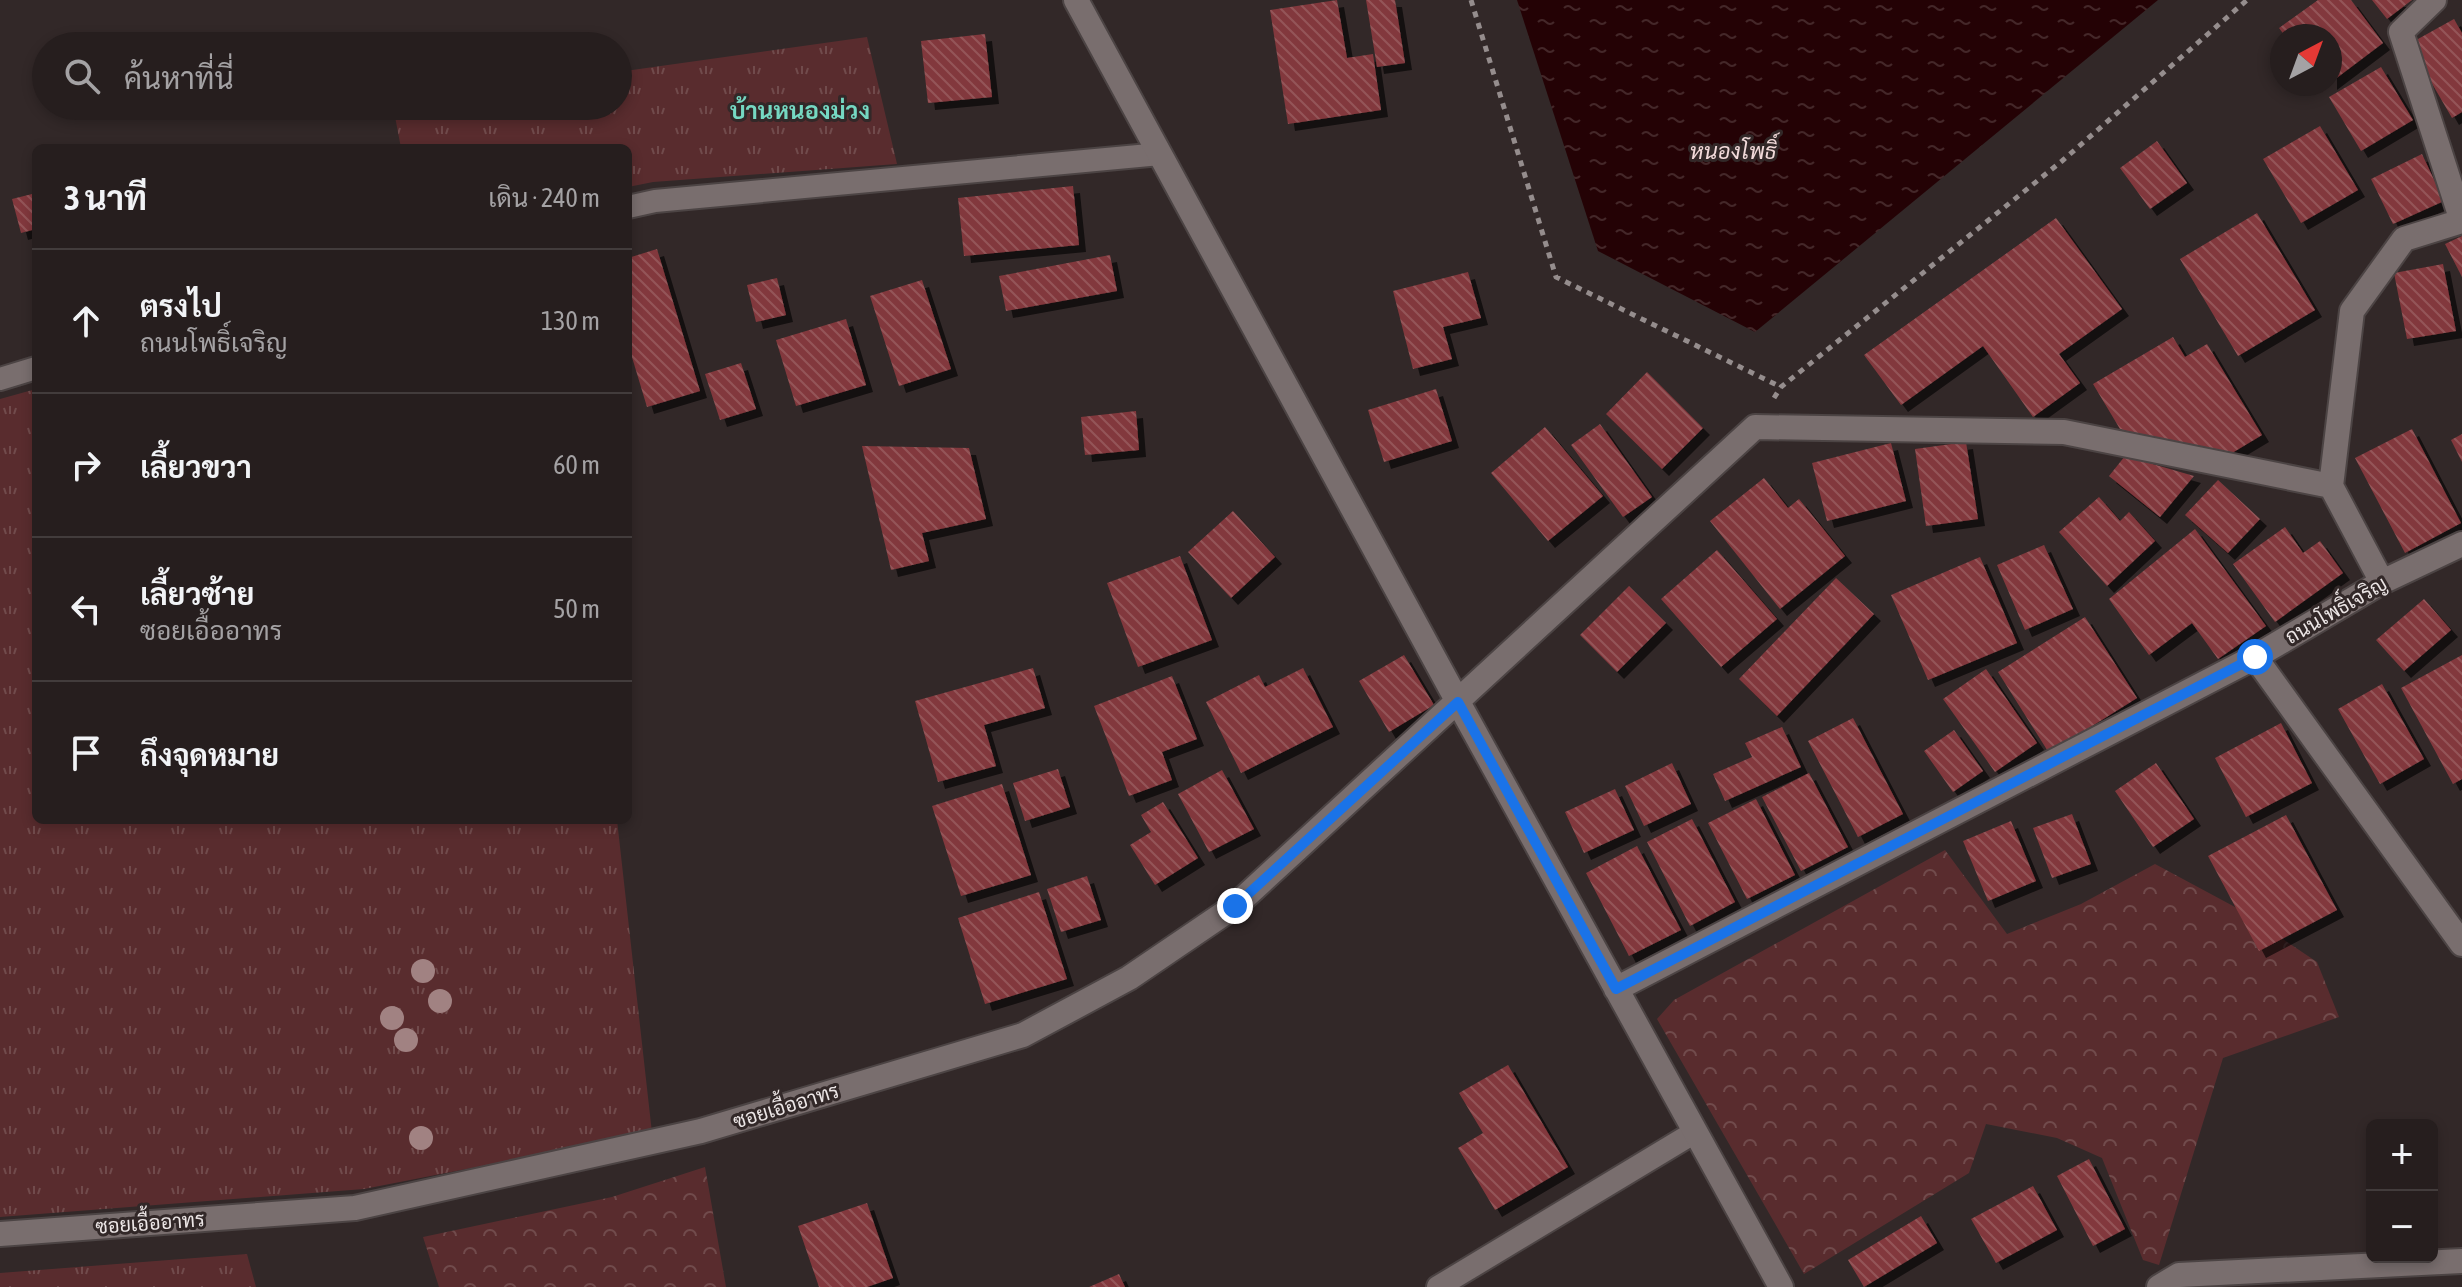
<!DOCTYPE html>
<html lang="th">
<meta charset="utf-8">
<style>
body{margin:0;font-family:"Asap Condensed",Sarabun,sans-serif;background:#322b2b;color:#f1f3f6}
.controls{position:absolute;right:24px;bottom:24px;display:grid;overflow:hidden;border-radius:12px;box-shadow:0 4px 12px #0003}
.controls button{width:72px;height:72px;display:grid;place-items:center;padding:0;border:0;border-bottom:2px solid #423c3c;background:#261e1e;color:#f1f3f6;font:40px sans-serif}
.compass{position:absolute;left:2270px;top:24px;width:72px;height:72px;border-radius:50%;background:#261e1e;box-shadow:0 4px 12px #0003;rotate:41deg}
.stop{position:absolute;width:24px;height:24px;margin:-18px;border:6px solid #1a73e8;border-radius:50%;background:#fff}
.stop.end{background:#1a73e8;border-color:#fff;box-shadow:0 2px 8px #0008}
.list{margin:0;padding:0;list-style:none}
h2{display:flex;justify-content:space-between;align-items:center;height:104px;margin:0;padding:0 32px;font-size:34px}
h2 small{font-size:26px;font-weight:400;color:#a4a2a4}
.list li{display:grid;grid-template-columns:52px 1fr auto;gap:24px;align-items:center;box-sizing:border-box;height:144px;padding:0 32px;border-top:2px solid #423c3c}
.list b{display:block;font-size:30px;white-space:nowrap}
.list p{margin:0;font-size:26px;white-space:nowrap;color:#a4a2a4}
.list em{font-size:26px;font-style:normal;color:#a4a2a4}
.icon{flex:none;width:44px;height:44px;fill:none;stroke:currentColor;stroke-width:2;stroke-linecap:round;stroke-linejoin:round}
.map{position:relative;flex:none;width:2462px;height:1287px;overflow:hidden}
.search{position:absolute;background:#261e1e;box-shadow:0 4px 12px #0003;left:32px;top:32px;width:600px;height:88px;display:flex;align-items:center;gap:20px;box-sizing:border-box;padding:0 28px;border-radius:44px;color:#a4a2a4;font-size:30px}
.panel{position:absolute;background:#261e1e;box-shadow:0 4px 12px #0003;left:32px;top:144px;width:600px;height:680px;border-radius:12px}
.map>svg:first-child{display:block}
.grass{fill:url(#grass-tufts)}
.forest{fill:url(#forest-crowns)}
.water{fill:url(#water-ripples)}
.building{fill:url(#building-back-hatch);filter:url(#shadow)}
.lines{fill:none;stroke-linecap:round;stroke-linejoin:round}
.lane-casing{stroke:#4c4444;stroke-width:26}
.street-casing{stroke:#4c4444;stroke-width:28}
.path{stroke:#958d8d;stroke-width:5;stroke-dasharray:6 6;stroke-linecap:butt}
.lane{stroke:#796e6e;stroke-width:22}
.street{stroke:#796e6e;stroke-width:24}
.tree{fill:#a18282}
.route{stroke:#1a73e8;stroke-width:10}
.labels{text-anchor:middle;stroke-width:6;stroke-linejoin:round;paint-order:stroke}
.street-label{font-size:20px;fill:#ece6e6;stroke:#322828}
.water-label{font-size:22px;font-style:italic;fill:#f2dada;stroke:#322828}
.quarter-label{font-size:24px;font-weight:bold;fill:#75d8c2;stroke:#322828}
</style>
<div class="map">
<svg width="2462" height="1287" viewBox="0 0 2462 1287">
<defs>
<pattern id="grass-tufts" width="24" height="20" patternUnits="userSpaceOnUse" patternTransform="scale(2)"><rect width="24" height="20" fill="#592c2e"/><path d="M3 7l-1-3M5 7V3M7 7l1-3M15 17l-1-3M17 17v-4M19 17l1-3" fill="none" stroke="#714b4c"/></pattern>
<pattern id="forest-crowns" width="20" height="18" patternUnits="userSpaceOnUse" patternTransform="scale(2)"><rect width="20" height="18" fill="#592c2e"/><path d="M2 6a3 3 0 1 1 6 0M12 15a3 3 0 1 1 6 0" fill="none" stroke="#714b4c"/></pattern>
<pattern id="water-ripples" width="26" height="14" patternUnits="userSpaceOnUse" patternTransform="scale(2)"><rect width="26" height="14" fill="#240205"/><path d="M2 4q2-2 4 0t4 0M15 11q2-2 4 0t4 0" fill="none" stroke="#442729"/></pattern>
<pattern id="building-back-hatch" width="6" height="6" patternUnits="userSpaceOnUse" patternTransform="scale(2)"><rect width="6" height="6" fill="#82383c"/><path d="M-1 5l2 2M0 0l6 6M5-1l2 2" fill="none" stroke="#945558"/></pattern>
<filter id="shadow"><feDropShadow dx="7" dy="7" stdDeviation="0" flood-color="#0009"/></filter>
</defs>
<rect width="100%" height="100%" fill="#322828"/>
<path class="grass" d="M867 37 897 164 653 182 628 187V148H401L393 106H618V72Z
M36 389V820H617L652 1133 364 1189 0 1217V399Z
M247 1254 256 1287H0V1273Z"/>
<path class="forest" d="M1945 850 2007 934 2081 904 2155 864 2235 907 2317 962 2339 1017 2223 1058 2159 1265 2143 1260 2102 1158 2057 1138 1986 1124 1969 1173 1804 1274 1657 1019 1674 1000Z
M705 1167 726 1287H439L423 1237 612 1197Z"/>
<path class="water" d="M1517 0H2158L1755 332 1598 251Z"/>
<path class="building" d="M1337 0 1347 58 1373 54 1381 110 1288 124 1270 10Z
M1366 0H1395L1405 63 1377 67Z
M2318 0H2351L2383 43 2330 83V36H2285L2279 28Z
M2372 0H2412L2387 19Z
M2454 19 2462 33V112L2452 118 2409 44Z
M985 34 992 97 928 103 921 41Z
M2381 67 2413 120 2361 151 2329 97Z
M2320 126 2358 190 2301 223 2263 159Z
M2157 141 2187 183 2150 209 2120 168Z
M2422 154 2444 201 2393 224 2371 179Z
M1073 186 1079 245 964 256 958 198Z
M36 193V229L21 233 12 199Z
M2257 213 2315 310 2238 356 2180 259Z
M2056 218 2122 309 2059 354 2080 383 2033 417 1983 346 1901 405 1864 355Z
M2462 236V277L2445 244Z
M657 249 700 391 647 407 628 344V258Z
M1110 255 1117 291 1006 311 999 276Z
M2443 264 2456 331 2407 339 2394 273Z
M1468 272 1481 318 1443 327 1452 359 1413 369 1393 291Z
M777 278 786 315 756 322 747 285Z
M922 280 951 369 899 386 870 296Z
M846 319 866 385 796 406 776 340Z
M2173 337 2185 357 2207 344 2262 435 2222 459 2120 429 2093 384Z
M741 363 756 409 720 420 705 374Z
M1647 372 1703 428 1662 469 1606 414Z
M1436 389 1452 441 1384 462 1368 410Z
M1136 411 1139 450 1085 455 1081 417Z
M1600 424 1652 497 1623 517 1571 445Z
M1545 427 1603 496 1548 541 1491 473Z
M2412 429 2461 523 2405 553 2355 458Z
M2462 434V462L2451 440Z
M1966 442 1978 519 1926 526 1915 449Z
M1891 443 1906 501 1827 521 1812 463Z
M862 446 969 448 986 519 922 533 929 561 891 570Z
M2125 456 2194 476 2160 517 2109 476Z
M1764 478 1788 508 1799 499 1845 556 1780 609 1710 521Z
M2218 480 2260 519 2228 553 2185 515Z
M2099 497 2120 521 2129 512 2155 541 2107 586 2059 532Z
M1233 511 1275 557 1231 598 1188 552Z
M2285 527 2303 553 2320 541 2343 573 2275 622 2233 564Z
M2195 529 2266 626 2218 659 2192 623 2149 655 2109 599Z
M2044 545 2073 609 2025 630 1997 565Z
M1717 550 1777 619 1721 667 1661 599Z
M1180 556 1212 640 1138 667 1107 583Z
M1980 557 2017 643 1928 680 1891 595Z
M1836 578 1874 614 1777 716 1739 679Z
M1629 586 1666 623 1617 672 1580 635Z
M2424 599 2451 630 2404 671 2376 640Z
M2085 617 2137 698 2049 753 1998 672Z
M1404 655 1434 705 1389 732 1359 681Z
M2462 655V779L2453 784 2401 688Z
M1033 668 1045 708 984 725 996 766 938 782 915 701Z
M1303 668 1333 727 1241 773 1206 702 1259 675 1265 687Z
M1986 669 2037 743 1995 772 1943 699Z
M1172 676 1197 739 1162 752 1172 780 1129 796 1094 706Z
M2382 684 2424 759 2380 784 2338 709Z
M1853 718 1903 814 1858 837 1808 741Z
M2281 723 2312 783 2246 817 2215 758Z
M1782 727 1801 767 1725 801 1713 774 1752 757 1745 743Z
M1954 730 1983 771 1953 792 1924 751Z
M1672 763 1691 804 1644 826 1625 786Z
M2156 763 2194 819 2153 847 2115 791Z
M1058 769 1070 807 1025 821 1013 783Z
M1222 770 1254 829 1209 852 1178 794Z
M1809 773 1848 847 1801 871 1762 797Z
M1002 784 1031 875 961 896 932 806Z
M1615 789 1634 830 1584 853 1565 812Z
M1756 799 1795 875 1747 899 1708 823Z
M1163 802 1198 858 1155 885 1130 845 1151 832 1141 815Z
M2072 814 2091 864 2052 878 2033 828Z
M2286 815 2337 910 2259 951 2208 856Z
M1692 819 1735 902 1690 926 1647 842Z
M2011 821 2036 881 1988 901 1963 841Z
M1637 846 1681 930 1629 956 1586 873Z
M1087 876 1101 920 1061 932 1047 889Z
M1039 892 1067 979 985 1004 958 918Z
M1508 1065 1568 1167 1495 1210 1458 1148 1483 1133 1459 1093Z
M2089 1159 2125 1229 2093 1246 2057 1176Z
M2033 1186 2057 1230 1996 1263 1971 1219Z
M867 1203 893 1278 867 1287H819L798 1226Z
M1921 1216 1937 1243 1864 1287 1848 1260Z
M1119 1274 1125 1287H1089Z"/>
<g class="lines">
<defs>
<path id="lane" d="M628 207 655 201 1160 154
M0 379 36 368
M1438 1287 1695 1132"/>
<path id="street" d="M1076 0 1458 702 1781 1287
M2434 0 2401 32 2462 221
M2331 486 2352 311 2404 239 2462 221
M2255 657 2462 944
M1616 989 2255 657 2382 582 2462 544
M0 1234 355 1208 701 1131 1023 1035 1129 978 1235 906 1755 427 2064 432 2331 486 2382 582
M2159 1287 2179 1275 2462 1261"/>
</defs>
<use href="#lane" class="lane-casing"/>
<use href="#street" class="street-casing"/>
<path class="path" d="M1471 0 1556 277 1781 387
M1774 398 1781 387 2062 161 2247 0"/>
<use href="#lane" class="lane"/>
<use href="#street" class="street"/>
</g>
<g class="tree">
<circle cx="423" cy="971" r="12"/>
<circle cx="440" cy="1001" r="12"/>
<circle cx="392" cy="1018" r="12"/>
<circle cx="406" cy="1040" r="12"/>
<circle cx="421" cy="1138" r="12"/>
</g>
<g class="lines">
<path class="route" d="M1235 906 1458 702 1616 989 2255 657"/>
</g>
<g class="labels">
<g class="street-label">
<text transform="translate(2336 610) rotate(-30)" y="7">ถนนโพธิ์เจริญ</text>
<text transform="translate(786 1106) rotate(-17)" y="7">ซอยเอื้ออาทร</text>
<text transform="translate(150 1223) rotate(-4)" y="7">ซอยเอื้ออาทร</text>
</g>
<g class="water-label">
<text x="1733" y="159">หนองโพธิ์</text>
</g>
<g class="quarter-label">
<text x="800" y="119">บ้านหนองม่วง</text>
</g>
</g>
</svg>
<div class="controls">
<button>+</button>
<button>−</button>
</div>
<svg class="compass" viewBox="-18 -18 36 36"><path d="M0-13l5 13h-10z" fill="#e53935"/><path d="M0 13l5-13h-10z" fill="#a4a2a4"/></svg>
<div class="stop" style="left:2255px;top:657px"></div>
<div class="stop end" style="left:1235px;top:906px"></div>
<div class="search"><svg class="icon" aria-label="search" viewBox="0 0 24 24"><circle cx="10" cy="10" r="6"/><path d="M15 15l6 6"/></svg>ค้นหาที่นี่</div>
<section class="panel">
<h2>3 นาที<small>เดิน · 240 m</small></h2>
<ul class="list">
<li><svg class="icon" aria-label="ahead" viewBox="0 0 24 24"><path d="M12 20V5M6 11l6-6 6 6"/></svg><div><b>ตรงไป</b><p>ถนนโพธิ์เจริญ</p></div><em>130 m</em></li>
<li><svg class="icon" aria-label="right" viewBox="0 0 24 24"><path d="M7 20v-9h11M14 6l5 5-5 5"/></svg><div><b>เลี้ยวขวา</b></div><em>60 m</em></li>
<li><svg class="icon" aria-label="left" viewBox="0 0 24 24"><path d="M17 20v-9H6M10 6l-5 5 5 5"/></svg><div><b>เลี้ยวซ้าย</b><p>ซอยเอื้ออาทร</p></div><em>50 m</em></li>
<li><svg class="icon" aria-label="arrive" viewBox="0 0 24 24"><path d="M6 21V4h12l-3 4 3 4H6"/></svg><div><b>ถึงจุดหมาย</b></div></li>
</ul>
</section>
</div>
